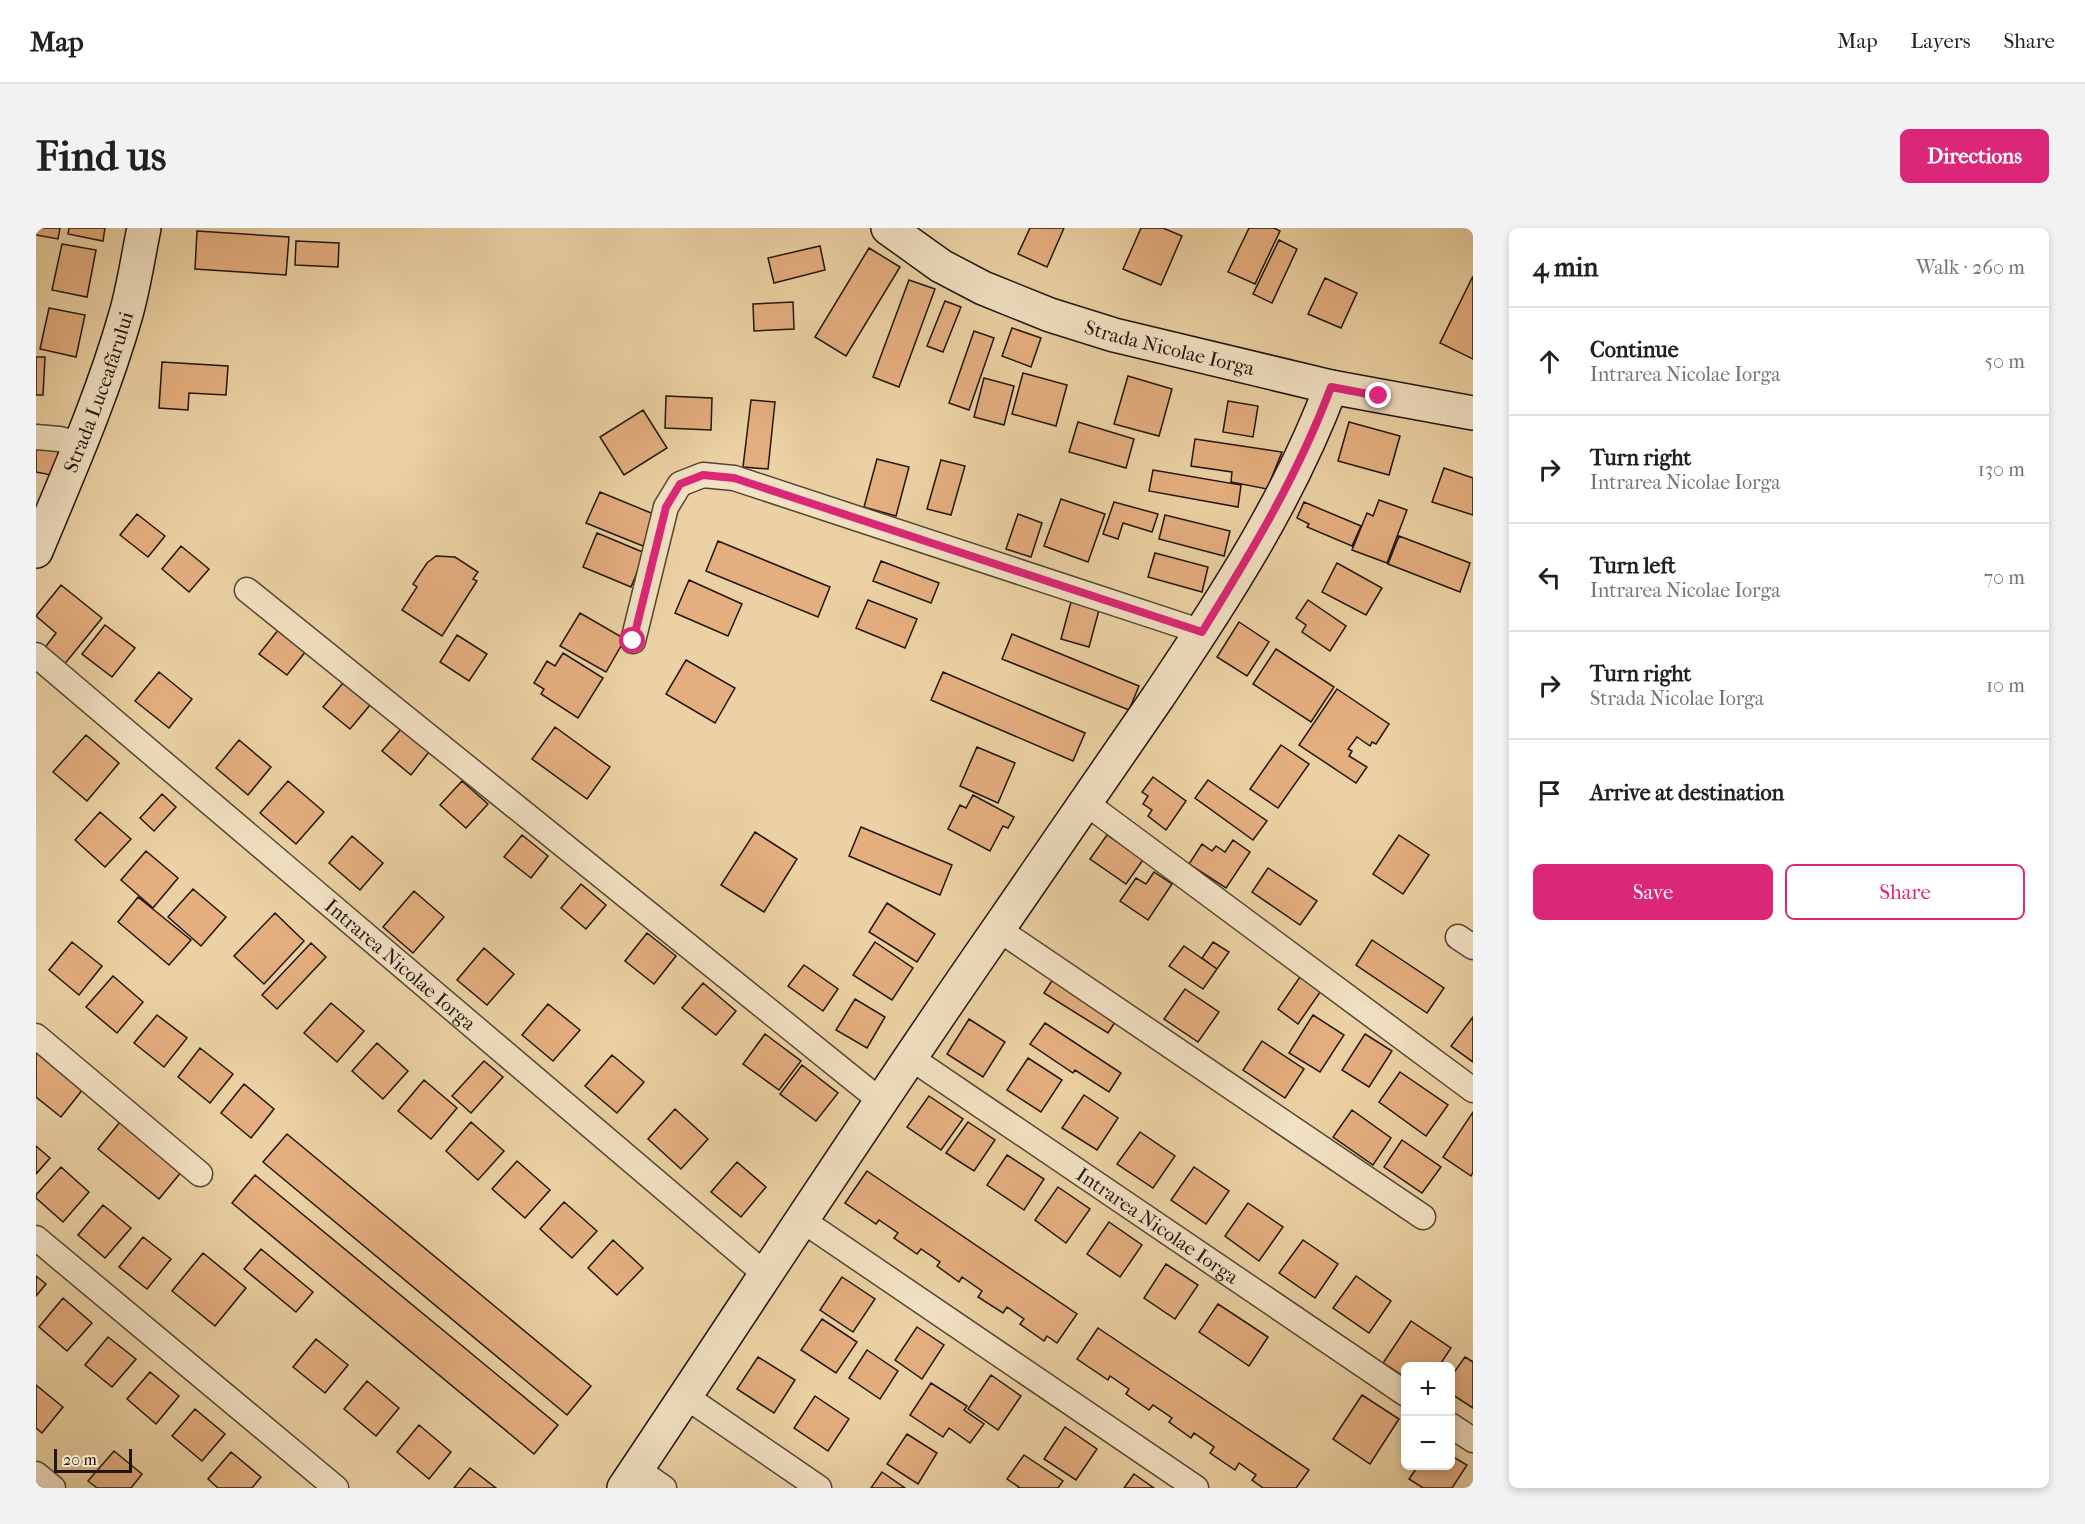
<!DOCTYPE html>
<meta charset="utf-8">
<style>
body{margin:0;font-family:"IM FELL French Canon",serif;background:#f2f2f2;color:#202124}
.controls{position:absolute;right:18px;bottom:18px;display:grid;overflow:hidden;border-radius:9px;box-shadow:0 3px 9px #0003}
.controls button{width:54px;height:54px;display:grid;place-items:center;padding:0;border:0;border-bottom:2px solid #e0e0e0;background:#fff;color:#202124;font:30px sans-serif}
.scale{position:absolute;left:18px;bottom:15px;width:78px;box-sizing:border-box;padding-left:6px;border:3px solid #20160e;border-top:0;font-size:16px;line-height:21px;white-space:nowrap;color:#20160e;-webkit-text-stroke:4px #f2e1c3;paint-order:stroke}
.stop{position:absolute;width:18px;height:18px;margin:-14px;border:4px solid #db2777;border-radius:50%;background:#fff}
.stop.end{background:#db2777;border-color:#fff;box-shadow:0 2px 6px #0008}
.list{margin:0;padding:0;list-style:none}
h2{display:flex;justify-content:space-between;align-items:center;height:78px;margin:0;padding:0 24px;font-size:26px}
h2 small{font-size:20px;font-weight:400;color:#757577}
.list li{display:grid;grid-template-columns:39px 1fr auto;gap:18px;align-items:center;box-sizing:border-box;height:108px;padding:0 24px;border-top:2px solid #e0e0e0}
.list b{display:block;font-size:22px;white-space:nowrap}
.list p{margin:0;font-size:20px;white-space:nowrap;color:#757577}
.list em{font-size:20px;font-style:normal;color:#757577}
.actions{display:flex;gap:12px;padding:18px 24px}
.actions a{flex:1;padding:14px 0;border:2px solid #db2777;border-radius:9px;text-align:center;font-size:21px;color:#db2777}
.actions .main{background:#db2777;color:#fff}
.icon{flex:none;width:33px;height:33px;fill:none;stroke:currentColor;stroke-width:2;stroke-linecap:round;stroke-linejoin:round}
.map{position:relative;flex:none;width:1437px;height:1260px;overflow:hidden;border-radius:9px}
header{display:flex;align-items:center;gap:36px;box-sizing:border-box;height:84px;padding:0 30px;background:#fff;border-bottom:2px solid #e0e0e0}
header strong{font-size:28px}
nav{display:flex;gap:33px;margin-inline-start:auto;font-size:21px}
.intro{display:flex;align-items:center;justify-content:space-between;box-sizing:border-box;height:144px;padding:0 36px}
h1{margin:0;font-size:42px}
.button{padding:15px 27px;border-radius:9px;background:#db2777;color:#fff;font-size:21px;font-weight:700}
main{display:flex;gap:36px;padding:0 36px}
aside{flex:1;background:#fff;border-radius:9px;box-shadow:0 3px 9px #0003}
.map>svg:first-child{display:block}
.building{fill:#e5ae7f;stroke:#20160e;stroke-width:1.5}
.lines{fill:none;stroke-linecap:round;stroke-linejoin:round}
.street-casing{stroke:#534533;stroke-width:27}
.secondary-casing{stroke:#20160e;stroke-width:36}
.street{stroke:#f2e1c3;stroke-width:24}
.secondary{stroke:#f2e1c3;stroke-width:33}
.route{stroke:#db2777;stroke-width:8}
.labels{text-anchor:middle;stroke-width:4.5;stroke-linejoin:round;paint-order:stroke}
.street-label{font-size:20px;fill:#20160e;stroke:#f2e1c3}
</style>
<header>
<strong>Map</strong>
<nav><a>Map</a><a>Layers</a><a>Share</a></nav>
</header>
<div class="intro"><h1>Find us</h1><a class="button">Directions</a></div>
<main>
<div class="map">
<svg width="1437" height="1260" viewBox="0 0 1437 1260">
<rect width="100%" height="100%" fill="#ebd1a3"/>
<filter id="stains"><feTurbulence type="fractalNoise" baseFrequency=".00333" numOctaves="4"/><feColorMatrix values="0 0 0 0 .2 0 0 0 0 .09 0 0 0 0 .02 0 0 0 .5 -.17"/></filter>
<radialGradient id="worn" r=".72"><stop offset=".6" stop-color="#630" stop-opacity="0"/><stop offset="1" stop-color="#630" stop-opacity=".3"/></radialGradient>
<path class="building" d="M0 0H24L22 11 0 7Z
M33 0H69L67 13 32 6Z
M994 0H1028L1011 39 982 26Z
M1105 0H1127L1146 8 1125 57 1087 41Z
M1213 0H1238L1244 3 1219 56 1192 44Z
M161 3 253 9 250 47 159 41Z
M1243 12 1261 21 1236 75 1217 66Z
M260 13 303 15 302 39 259 37Z
M26 16 60 22 51 69 16 62Z
M784 18 789 42 738 55 732 30Z
M833 20 864 39 810 128 779 109Z
M1437 48V131L1404 115Z
M1289 50 1321 65 1305 100 1272 86Z
M873 52 899 61 863 159 837 149Z
M909 73 925 79 907 124 891 118Z
M757 74 758 101 718 103 717 76Z
M13 80 49 87 40 129 4 121Z
M976 100 1005 110 995 139 966 128Z
M938 103 958 110 933 182 913 175Z
M0 129H9L7 167H0Z
M126 134 192 138 190 167 153 165 152 182 123 180Z
M987 145 1031 157 1020 198 976 186Z
M1092 148 1136 161 1123 208 1078 196Z
M948 150 978 158 968 197 938 189Z
M630 168 676 170 675 202 629 200Z
M715 172 739 174 732 241 707 239Z
M1192 173 1222 178 1217 209 1187 204Z
M607 182 631 220 588 247 564 209Z
M1042 194 1098 211 1090 240 1033 224Z
M1313 194 1364 208 1353 247 1302 233Z
M1159 211 1246 224 1231 261 1195 254 1196 244 1155 238Z
M0 216 28 221 20 248 0 244Z
M841 231 873 239 860 288 828 279Z
M905 232 929 238 915 287 891 281Z
M1408 240 1437 250V287L1396 274Z
M1117 242 1205 257 1202 279 1113 263Z
M564 264 620 287 607 318 550 295Z
M1025 271 1069 286 1052 334 1008 318Z
M1343 272 1371 282 1351 335 1316 322 1331 285 1337 288Z
M1078 274 1122 286 1116 304 1087 295 1082 311 1067 306Z
M1268 274 1325 298 1316 318 1271 299 1273 296 1261 290Z
M101 286 129 308 112 329 84 307Z
M982 286 1006 295 995 329 970 321Z
M1129 287 1194 303 1188 328 1123 311Z
M561 305 609 325 595 359 547 339Z
M1363 308 1434 335 1424 364 1352 336Z
M682 313 794 359 782 389 670 343Z
M145 318 173 341 153 364 126 341Z
M1119 325 1172 339 1166 364 1112 349Z
M400 328 419 329 442 344 437 351 441 353 406 408 366 382 381 359 377 356 391 335Z
M845 333 903 355 895 375 837 353Z
M1301 335 1346 360 1330 387 1286 364Z
M653 352 706 376 692 408 639 385Z
M25 357 66 390 27 438 7 422 20 405 0 388Z
M832 372 881 391 869 420 820 400Z
M1272 372 1310 398 1294 423 1266 404 1270 397 1260 390Z
M1035 374 1063 382 1053 419 1025 411Z
M544 385 589 411 570 444 524 418Z
M1203 394 1233 414 1211 448 1181 429Z
M69 397 99 420 76 449 46 426Z
M243 401 270 423 251 447 223 426Z
M976 406 1103 458 1093 482 966 431Z
M421 407 451 426 433 453 404 434Z
M1240 421 1298 459 1275 494 1217 456Z
M527 425 567 450 542 490 505 466 508 461 498 455 511 433 519 438Z
M650 432 699 460 679 495 630 466Z
M123 444 156 471 133 500 99 473Z
M907 444 1049 505 1037 533 895 472Z
M307 455 334 477 314 501 287 479Z
M1301 461 1353 496 1340 516 1336 514 1334 518 1321 509 1312 521 1316 523 1313 528 1331 539 1320 555 1263 517Z
M519 499 574 539 551 571 496 531Z
M365 501 393 524 375 547 346 523Z
M50 507 83 535 51 573 17 544Z
M203 512 235 539 212 567 180 540Z
M1245 517 1273 536 1242 580 1214 561Z
M941 519 979 535 962 575 924 558Z
M1117 549 1150 573 1130 602 1112 588 1116 582 1107 576 1112 568 1106 564Z
M1172 552 1231 593 1217 612 1159 570Z
M252 553 288 584 260 616 224 585Z
M426 553 452 576 430 600 404 577Z
M126 566 140 579 118 603 104 590Z
M937 567 978 589 972 600 967 598 954 623 912 601 924 577 930 580Z
M64 584 95 611 69 639 39 612Z
M825 599 916 637 904 667 813 628Z
M719 604 761 631 728 684 685 657Z
M486 607 512 628 495 650 468 629Z
M1071 607 1107 632 1090 656 1054 631Z
M1363 607 1393 627 1367 666 1337 646Z
M316 608 347 635 324 662 293 635Z
M1197 612 1214 624 1190 660 1153 636 1166 616 1176 623 1180 618 1189 624Z
M110 623 142 650 117 680 85 652Z
M1232 640 1281 673 1264 697 1216 664Z
M1118 644 1136 656 1112 692 1084 673 1100 650 1110 656Z
M545 656 570 677 550 701 525 680Z
M157 661 190 689 165 718 132 689Z
M378 663 408 689 377 725 347 699Z
M102 669 155 712 133 737 82 694Z
M851 675 899 706 881 734 833 704Z
M239 685 268 713 228 756 198 728Z
M611 705 640 728 618 756 589 733Z
M1336 712 1408 760 1391 785 1320 737Z
M36 714 66 738 43 767 13 742Z
M839 714 877 740 856 772 817 747Z
M1177 714 1193 724 1181 741 1166 730Z
M275 715 290 729 241 781 226 767Z
M1148 718 1181 741 1167 761 1133 738Z
M448 720 478 746 451 777 421 752Z
M768 737 802 761 787 783 752 758Z
M1266 746 1287 760 1262 796 1242 781Z
M77 748 107 774 81 805 50 779Z
M1017 751 1081 791 1072 805 1008 765Z
M667 755 700 783 680 807 646 780Z
M1149 761 1183 784 1162 814 1128 791Z
M819 771 849 789 831 820 800 802Z
M295 775 328 803 301 834 268 805Z
M512 776 544 802 517 833 486 807Z
M121 787 151 810 128 839 98 815Z
M1277 787 1308 807 1284 844 1253 825Z
M1437 789V834L1415 818Z
M933 791 969 814 947 849 911 826Z
M1009 795 1085 845 1073 864 1039 842 1037 845 994 816Z
M729 806 765 833 743 862 707 836Z
M1329 806 1356 823 1333 859 1306 842Z
M1226 813 1268 841 1249 870 1207 842Z
M341 815 372 843 347 871 316 843Z
M164 820 197 846 174 875 142 849Z
M0 823 47 861 25 889 0 869Z
M576 827 608 854 581 885 549 858Z
M992 830 1026 852 1005 884 971 862Z
M448 833 467 849 435 885 416 868Z
M766 837 802 865 780 893 744 866Z
M1364 844 1412 877 1390 908 1343 874Z
M388 852 421 880 395 911 362 883Z
M208 856 238 881 215 910 185 885Z
M1048 867 1082 890 1061 922 1026 900Z
M893 868 927 891 905 922 871 899Z
M639 881 672 911 645 941 612 911Z
M1316 882 1355 910 1337 937 1297 909Z
M1437 884V944L1435 948 1407 929Z
M84 894 146 943 123 971 62 921Z
M435 894 468 923 442 952 410 923Z
M932 894 959 912 938 943 910 925Z
M1104 904 1139 928 1117 960 1081 936Z
M251 906 555 1158 531 1187 227 934Z
M1366 912 1405 939 1386 965 1348 939Z
M0 918 14 930 0 946Z
M971 927 1008 951 988 982 951 957Z
M481 933 514 962 489 990 456 961Z
M701 934 730 959 705 989 675 964Z
M25 939 53 964 27 994 0 970V967Z
M1158 939 1193 963 1170 996 1135 972Z
M831 943 1041 1086 1021 1115 1011 1108 1008 1113 984 1096 988 1091 971 1079 967 1085 942 1069 946 1063 926 1049 923 1054 901 1038 904 1034 885 1021 881 1026 858 1010 862 1005 843 992 840 996 809 975Z
M219 947 522 1197 498 1226 196 975Z
M1022 959 1054 981 1030 1015 999 992Z
M528 974 561 1003 536 1030 504 1001Z
M1212 975 1247 999 1223 1033 1189 1008Z
M67 977 95 1000 69 1030 42 1007Z
M1073 994 1106 1017 1084 1049 1051 1026Z
M107 1009 135 1031 111 1061 83 1039Z
M577 1012 607 1040 581 1067 552 1040Z
M1267 1012 1302 1036 1279 1070 1243 1045Z
M225 1021 277 1064 260 1084 208 1041Z
M167 1025 210 1060 179 1098 136 1063Z
M1130 1036 1162 1057 1139 1091 1108 1070Z
M0 1048 10 1056 0 1068Z
M1320 1048 1355 1073 1333 1105 1297 1080Z
M806 1049 839 1071 817 1104 784 1082Z
M27 1070 56 1095 31 1123 3 1099Z
M1182 1076 1232 1109 1213 1138 1163 1104Z
M786 1091 821 1114 800 1145 765 1122Z
M1375 1093 1415 1120 1403 1138H1370V1150L1347 1135Z
M881 1099 908 1117 886 1151 859 1132Z
M1062 1100 1273 1242 1260 1260H1227L1216 1252 1220 1247 1203 1235 1199 1242 1174 1225 1178 1219 1158 1205 1155 1210 1133 1194 1136 1190 1117 1177 1113 1182 1090 1166 1093 1161 1074 1148 1072 1152 1041 1131Z
M72 1109 100 1131 76 1159 49 1137Z
M280 1111 312 1137 289 1165 257 1139Z
M831 1122 862 1143 844 1171 813 1150Z
M722 1129 759 1152 738 1185 701 1161Z
M1429 1129 1437 1134V1180L1414 1165V1150Z
M114 1144 143 1168 120 1196 91 1171Z
M955 1147 985 1168 962 1202 932 1181Z
M331 1153 363 1180 340 1208 308 1181Z
M895 1155 931 1178 928 1182 948 1196 934 1215 913 1200 907 1209 874 1187Z
M0 1157 27 1179 6 1205 0 1200Z
M1326 1167 1363 1191 1334 1236 1297 1211Z
M779 1168 813 1191 792 1223 758 1200Z
M159 1181 189 1206 166 1233 136 1208Z
M383 1197 415 1224 393 1251 361 1224Z
M1029 1199 1061 1221 1040 1252 1008 1231Z
M871 1206 901 1225 882 1256 851 1236Z
M78 1223 106 1246 95 1260H61L52 1253Z
M195 1224 225 1249 216 1260H182L172 1251Z
M988 1227 1027 1253 1022 1260H982L983 1259 971 1251Z
M1414 1227 1431 1237 1416 1260H1387L1373 1251 1382 1238H1414Z
M434 1240 460 1260H418Z
M846 1244 869 1260H835Z
M1098 1246 1118 1260H1088Z"/>
<g class="lines">
<defs>
<g id="street">
<path d="M0 209 23 211 44 216"/>
<path d="M211 362 846 874"/>
<path d="M597 413 630 279 644 256 667 247 698 250 1166 404"/>
<path id="s1" d="M0 427 729 1046"/>
<path d="M1050 575 1437 862"/>
<path d="M962 701 1387 989"/>
<path d="M1422 709 1437 719"/>
<path d="M0 808 164 946"/>
<path id="s2" d="M875 830 1370 1166"/>
<path d="M766 992 1160 1260"/>
<path d="M0 1010 300 1260"/>
<path d="M649 1168 783 1260"/>
<path d="M1414 1197 1437 1212"/>
<path d="M601 1241 628 1260"/>
<path d="M0 1246 17 1260"/>
</g>
<g id="secondary">
<path id="s3" d="M852 0 905 38 947 60 1014 87 1078 107 1295 159 1437 185"/>
<path id="s4" d="M0 323C32 246 67 167 90 86 98 58 102 29 108 0"/>
<path d="M588 1260C714 1072 836 882 965 697 1018 621 1070 545 1122 469 1188 371 1253 271 1295 159"/>
</g>
</defs>
<use href="#street" class="street-casing"/>
<use href="#secondary" class="secondary-casing"/>
<use href="#street" class="street"/>
<use href="#secondary" class="secondary"/>
</g>
<g class="lines">
<path class="route" d="M597 413 630 279 644 256 667 247 698 250 1166 404C1215 325 1262 247 1295 159L1343 168"/>
</g>
<g class="labels">
<g class="street-label">
<text dy="7" stroke="none"><textPath href="#s3" startOffset="309">Strada Nicolae Iorga</textPath></text>
<text dy="7" stroke="none"><textPath href="#s4" startOffset="171">Strada Luceafărului</textPath></text>
<text dy="7" stroke="none"><textPath href="#s1" startOffset="478">Intrarea Nicolae Iorga</textPath></text>
<text dy="7" stroke="none"><textPath href="#s2" startOffset="298">Intrarea Nicolae Iorga</textPath></text>
</g>
</g>
<rect width="100%" height="100%" filter="url(#stains)"/>
<rect width="100%" height="100%" fill="url(#worn)"/>
</svg>
<div class="controls">
<button>+</button>
<button>−</button>
</div>
<div class="scale">20 m</div>
<div class="stop" style="left:597px;top:413px"></div>
<div class="stop end" style="left:1343px;top:168px"></div>
</div>
<aside>
<h2>4 min<small>Walk · 260 m</small></h2>
<ul class="list">
<li><svg class="icon" aria-label="ahead" viewBox="0 0 24 24"><path d="M12 20V5M6 11l6-6 6 6"/></svg><div><b>Continue</b><p>Intrarea Nicolae Iorga</p></div><em>50 m</em></li>
<li><svg class="icon" aria-label="right" viewBox="0 0 24 24"><path d="M7 20v-9h11M14 6l5 5-5 5"/></svg><div><b>Turn right</b><p>Intrarea Nicolae Iorga</p></div><em>130 m</em></li>
<li><svg class="icon" aria-label="left" viewBox="0 0 24 24"><path d="M17 20v-9H6M10 6l-5 5 5 5"/></svg><div><b>Turn left</b><p>Intrarea Nicolae Iorga</p></div><em>70 m</em></li>
<li><svg class="icon" aria-label="right" viewBox="0 0 24 24"><path d="M7 20v-9h11M14 6l5 5-5 5"/></svg><div><b>Turn right</b><p>Strada Nicolae Iorga</p></div><em>10 m</em></li>
<li><svg class="icon" aria-label="arrive" viewBox="0 0 24 24"><path d="M6 21V4h12l-3 4 3 4H6"/></svg><div><b>Arrive at destination</b></div></li>
</ul>
<div class="actions"><a class="main">Save</a><a>Share</a></div>
</aside>
</main>
